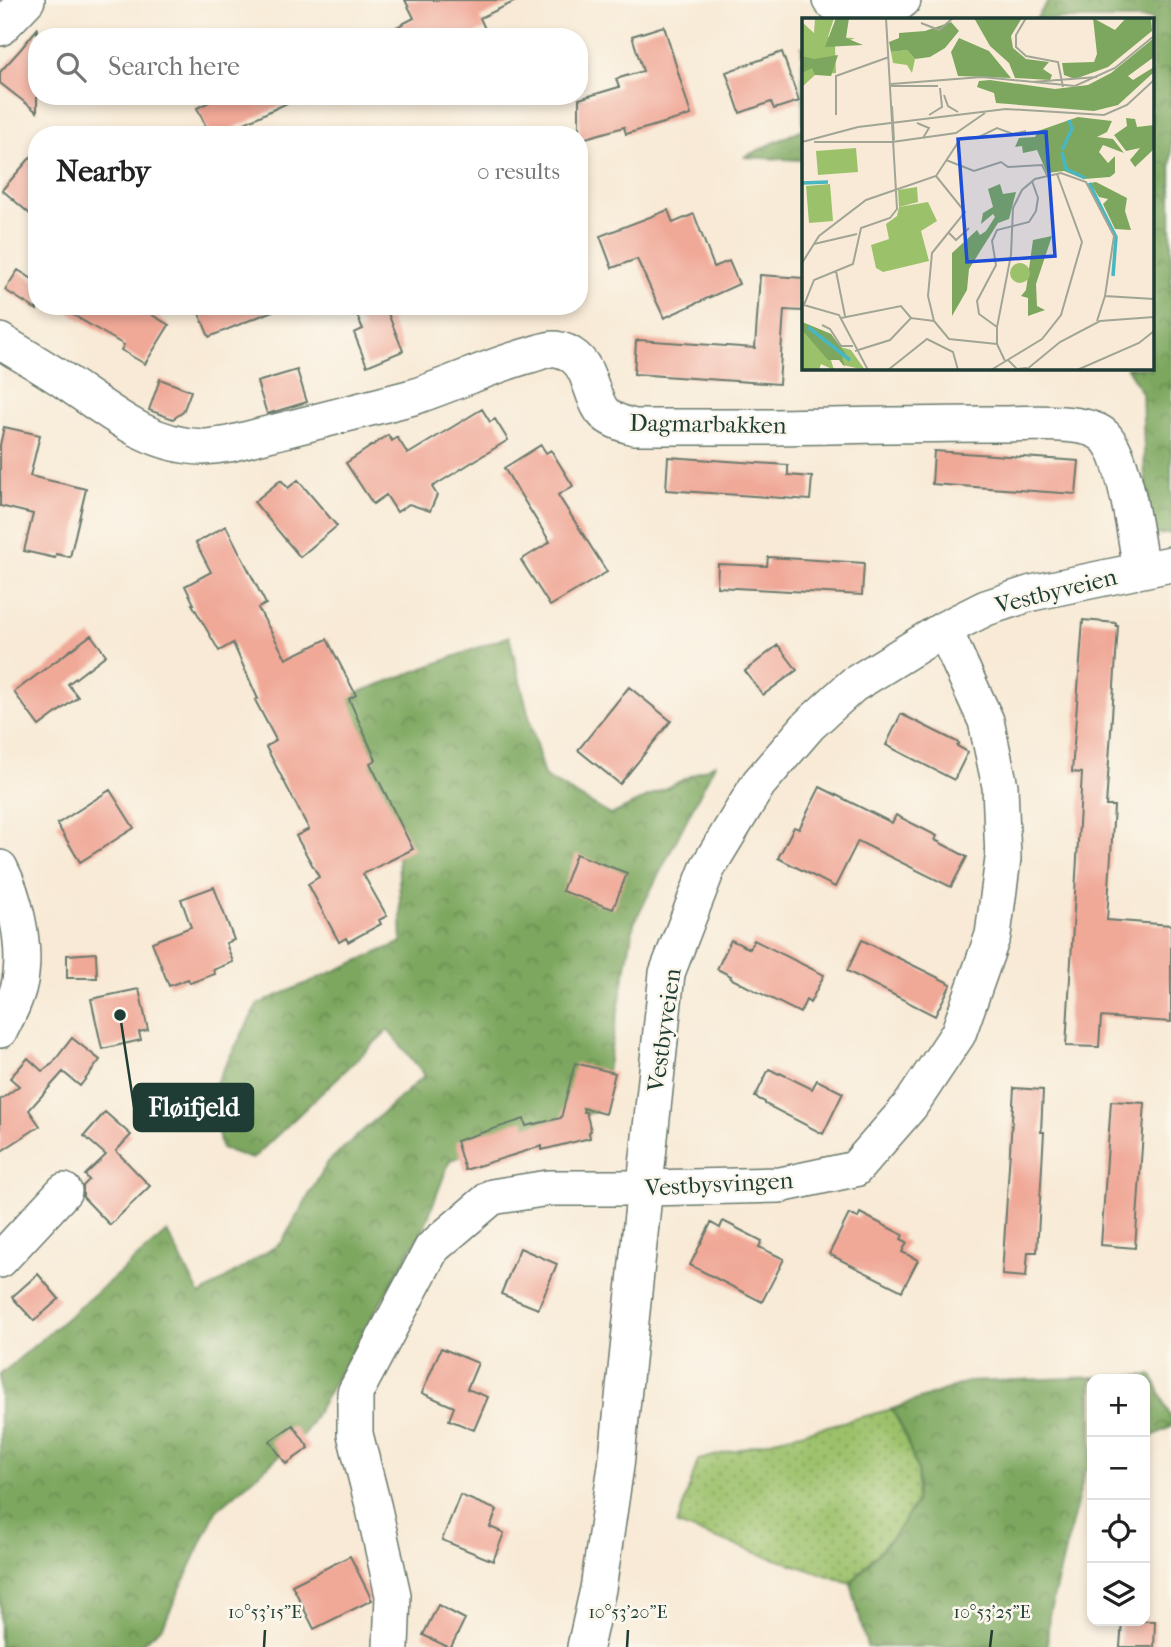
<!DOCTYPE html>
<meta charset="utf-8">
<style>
body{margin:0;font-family:"IM FELL French Canon",serif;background:#f6f6f6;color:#222}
.controls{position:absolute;right:21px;bottom:21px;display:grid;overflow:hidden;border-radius:14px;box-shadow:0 4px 10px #0003}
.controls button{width:63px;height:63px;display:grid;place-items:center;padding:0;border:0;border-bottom:2px solid #e0e0e0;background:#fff;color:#222;font:35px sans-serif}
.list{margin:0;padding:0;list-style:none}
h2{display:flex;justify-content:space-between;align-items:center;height:91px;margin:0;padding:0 28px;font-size:30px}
h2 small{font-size:23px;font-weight:400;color:#767676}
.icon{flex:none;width:38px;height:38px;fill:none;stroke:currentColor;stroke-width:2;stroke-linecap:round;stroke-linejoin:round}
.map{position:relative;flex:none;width:1171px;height:1647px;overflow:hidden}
.search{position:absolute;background:#fff;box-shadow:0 4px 10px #0003;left:28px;top:28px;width:560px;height:77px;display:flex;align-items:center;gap:18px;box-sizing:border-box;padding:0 24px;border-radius:28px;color:#767676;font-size:26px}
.panel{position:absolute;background:#fff;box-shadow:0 4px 10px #0003;left:28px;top:126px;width:560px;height:189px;border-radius:28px}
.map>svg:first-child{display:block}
.grass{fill:url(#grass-dots);stroke:#5e7f50;stroke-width:2}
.forest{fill:url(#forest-crowns);stroke:#4e724a;stroke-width:2}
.building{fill:#f0a897}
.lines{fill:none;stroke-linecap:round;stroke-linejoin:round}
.minor-casing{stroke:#6b7a6d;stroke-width:38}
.minor{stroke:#fff;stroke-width:35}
.ticks{fill:none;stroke:#1f3d34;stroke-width:2.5}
.labels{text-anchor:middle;stroke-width:5;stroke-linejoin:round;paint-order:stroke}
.street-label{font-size:24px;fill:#1f3d34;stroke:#fbf7ec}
.inset-river{fill:none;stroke:#49b7c2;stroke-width:3.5}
.inset-road{fill:none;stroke:#a1a595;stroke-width:2}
.view{fill:#1d4ed8;fill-opacity:0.15;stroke:#1d4ed8;stroke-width:3.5}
.inset-edge{fill:none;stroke:#1f3d34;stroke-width:3.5}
.ticks-label{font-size:18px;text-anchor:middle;fill:#1f3d34;stroke:#fbf7ec;stroke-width:5;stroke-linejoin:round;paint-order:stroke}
.leader{fill:none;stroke:#1f3d34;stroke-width:2.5}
.callout-dot{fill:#1f3d34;stroke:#fbf7ec;stroke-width:2.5}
.callout{fill:#1f3d34;stroke:#1f3d34;stroke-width:2.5}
.callout-label{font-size:26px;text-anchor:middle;font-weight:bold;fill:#fff}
</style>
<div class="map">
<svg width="1171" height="1647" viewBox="0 0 1171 1647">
<defs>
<pattern id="grass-dots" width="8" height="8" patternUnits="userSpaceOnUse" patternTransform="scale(1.75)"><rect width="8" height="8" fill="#9cc16b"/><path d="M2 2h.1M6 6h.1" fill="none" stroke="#7f9e59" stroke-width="1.8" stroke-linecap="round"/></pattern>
<pattern id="forest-crowns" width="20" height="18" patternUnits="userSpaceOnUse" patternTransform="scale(1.75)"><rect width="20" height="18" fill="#7da75f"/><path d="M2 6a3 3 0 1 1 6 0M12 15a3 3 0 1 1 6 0" fill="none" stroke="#66894f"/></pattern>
</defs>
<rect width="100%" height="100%" fill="#fbf7ec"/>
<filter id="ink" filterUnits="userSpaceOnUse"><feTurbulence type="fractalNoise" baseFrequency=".0143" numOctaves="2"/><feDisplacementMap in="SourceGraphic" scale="14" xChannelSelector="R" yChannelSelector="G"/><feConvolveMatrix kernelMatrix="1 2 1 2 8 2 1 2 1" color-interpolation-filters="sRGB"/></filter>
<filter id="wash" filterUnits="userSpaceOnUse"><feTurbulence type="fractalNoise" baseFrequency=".00686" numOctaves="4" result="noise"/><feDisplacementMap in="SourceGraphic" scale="28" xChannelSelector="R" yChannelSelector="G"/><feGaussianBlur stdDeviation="1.57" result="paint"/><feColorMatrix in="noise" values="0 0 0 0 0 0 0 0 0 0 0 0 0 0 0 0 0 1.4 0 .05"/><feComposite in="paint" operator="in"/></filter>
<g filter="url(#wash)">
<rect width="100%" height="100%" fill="#f8ead6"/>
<path class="grass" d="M892 1409 903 1430 918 1472 916 1503 894 1535 851 1583 766 1556 677 1525 698 1460Z"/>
<path class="forest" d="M1049 0H1171V533L1147 536 1142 393 1127 368H1152V19H1036Z
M802 47 804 48 803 160 744 157 803 129Z
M509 636 544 776 611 815 715 764 634 923 600 1110 450 1160 424 1228 304 1434 216 1511 163 1626 138 1647H0V1375L167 1232 200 1295 282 1242 328 1162 425 1075 388 1030 252 1159 221 1148 211 1092 258 1004 402 942 398 856 343 698Z
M1152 1375 1171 1418V1427L1145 1440V1379H1092V1467L1085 1471 1049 1615 1047 1647H867L851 1583 894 1535 916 1503 918 1472 903 1430 892 1409 967 1382Z"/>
<g id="blocks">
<path class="building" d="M405 0H518L480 18 485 29 468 37H377L414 18Z
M664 26 691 115 626 134 624 127 579 140V99L619 87 616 79 643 71 632 36Z
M37 29V112L0 83V72L20 50Z
M782 52 799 101 774 109 771 102 740 113 726 72Z
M221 96H302L219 135H210L197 108Z
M37 150V220L2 190Z
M668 210 673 223 694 214 714 267 729 261 739 284 664 318 637 259 612 268 600 236Z
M18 270 37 282V310L5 290Z
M760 275 803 278V311L784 310 779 384 634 374 636 341 639 340 755 348Z
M58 306H137L169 325 145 364 121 350 124 345Z
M196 306H282V307L209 337Z
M353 306H385L403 351 367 366 354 333 363 329Z
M297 370 307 402 267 414 257 382Z
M160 379 191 391 183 412 173 419 149 410Z
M482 409 490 422 495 419 508 440 432 487 437 495 430 511 409 504 397 512 386 495 373 504 346 463 388 435 392 441 397 437 408 454Z
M4 427 40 435 30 476 86 489 70 557 56 554 55 558 24 551 33 514 0 506V445Z
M541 445 546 453 551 450 573 486 558 495 607 572 550 606 521 560 550 542 504 468Z
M934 451 1079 461 1076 494 932 484Z
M668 457 788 465V475L812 477 810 500 666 490Z
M281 480 288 488 298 480 337 526 300 557 254 502Z
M226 526 266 604 258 608 286 659 327 639 356 695 349 699 376 760 370 763 413 849 363 874 387 916 379 920 381 924 348 942 346 938 339 942 308 884 319 877 296 836 309 829 266 747 276 740 255 700 258 699 233 643 219 651 192 604H194L185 586 211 572 196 543Z
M768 557 864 563 862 595 717 587 718 564 767 566Z
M1083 620 1116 623V626H1118L1106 806H1114L1107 920 1171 925V1022L1101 1017 1099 1047 1066 1046 1082 773 1072 772Z
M91 635 106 655 68 684 78 697 39 726 14 692Z
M778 645 797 670 763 695 745 671Z
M629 687 671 721 620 784 578 750Z
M901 714 959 743 957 746 968 752 954 780 886 745Z
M820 787 892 823 896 815 937 836 935 840 967 857 951 887 858 841 835 887 778 858 794 827 799 829Z
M110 790 134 828 80 862 57 824Z
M576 854 627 873 613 909 562 891Z
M214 887 234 940 226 943 233 962 213 970 215 974 190 983 188 979 169 986 152 942 191 927 181 899Z
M731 940 750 949 754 940 824 975 810 1003 806 1000 800 1013 730 978 731 976 717 969Z
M862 940 951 984 935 1016 847 971Z
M96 953 97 978H67V955Z
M139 989 148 1030 139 1032 141 1040 102 1049 91 999Z
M72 1038 100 1060 80 1086 63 1072 29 1110 40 1126 0 1152V1100L19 1086 10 1078 28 1058 42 1071 52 1064Z
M575 1063 615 1073 605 1114 583 1108 584 1112H586L591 1131 589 1132 590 1138 542 1150V1146L465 1170 456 1141 524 1119 526 1126 561 1118Z
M769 1069 779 1074 780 1073 812 1089 817 1080 843 1093 823 1134 765 1104V1102L755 1097Z
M1014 1088 1043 1090 1041 1132H1044L1037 1252H1028L1026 1277 1002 1275Z
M1111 1101 1145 1103 1135 1248 1101 1245Z
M105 1112 131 1135 116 1151 150 1186 110 1225 83 1197V1186L89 1180 85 1175 106 1155 84 1136Z
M860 1213 903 1235 901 1239 907 1242 902 1252 918 1260 902 1291 829 1254 849 1214 858 1218Z
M723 1221 762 1241 759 1247 784 1259 762 1302 690 1265 711 1223 720 1228Z
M520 1248 557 1264 538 1309 501 1294Z
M38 1274 59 1299 34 1321 12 1297Z
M441 1348 478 1363 467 1389 488 1397 474 1430 449 1420 454 1407 422 1393Z
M293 1425 309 1448 286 1464 270 1441Z
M460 1495 497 1510 490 1527 504 1533 493 1561 442 1540Z
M350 1556 372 1600 314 1629 292 1585Z
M438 1605 465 1619 451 1647H448L423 1635Z
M1122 1621H1155L1154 1647H1120Z"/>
</g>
</g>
<g filter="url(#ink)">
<use href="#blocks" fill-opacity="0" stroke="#6b7a6d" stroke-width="2"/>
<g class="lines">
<defs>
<path id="minor" d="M830 0C851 18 882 18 903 0
M0 28 27 0
M0 341C24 356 50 370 73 387 113 414 151 446 203 447 211 447 221 445 229 444L413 397C452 384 490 366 530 355 538 353 548 348 556 349 570 351 582 361 587 375 600 408 596 417 634 427 678 427 723 427 767 427 844 426 920 424 997 424 1022 424 1082 419 1102 434 1125 450 1136 541 1141 570
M0 868C15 897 25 941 21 974 19 994 9 1013 0 1030
M0 1260 64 1191
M391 1647 393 1595 374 1509 355 1434V1393L432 1248 492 1197 548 1188H645L780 1185 855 1169 910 1106 958 1034 993 935 1003 859 1000 786 986 721 944 629
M585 1647 598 1589 616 1466 667 973 708 867 759 783 809 725 853 685 944 629 986 608 1032 593 1171 564"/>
</defs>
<use href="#minor" class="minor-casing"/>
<use href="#minor" class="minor"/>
</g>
</g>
<path class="ticks" d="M264 1647 265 1630M627 1647 628 1630M990 1647 992 1630"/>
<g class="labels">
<g class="street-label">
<text transform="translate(708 424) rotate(1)" y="8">Dagmarbakken</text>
<text transform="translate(1056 591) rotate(-14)" y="8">Vestbyveien</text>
<text transform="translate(664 1030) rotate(-82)" y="8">Vestbyveien</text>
<text transform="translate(719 1184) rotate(-3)" y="8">Vestbysvingen</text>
</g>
</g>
<g transform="translate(802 18)">
<rect width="352" height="352" fill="#f8ead6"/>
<path d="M13 0H32L26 19 53 20 33 28 34 55 13 57 0 69V4L12 15ZM105 32 113 41 110 55 105 47 91 45 89 34ZM115 169 116 184 97 189 96 172ZM0 304 29 316 35 328 49 332 63 352 41 347 37 341 29 342 32 352 19 346 17 352H0Z" fill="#9cc16b"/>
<path d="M34 0H47L44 20 61 27 23 29ZM172 0H220L209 18 211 30 224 41 247 44 241 51 250 57 248 62 213 60 207 45 188 28ZM291 0 313 12 324 0H349L350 13 306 49 273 61 262 57 260 45 292 44 295 36ZM149 4 157 13 143 30 128 39 113 41 105 32 89 34 87 24 97 20V15L123 13ZM157 20 187 33 209 60 156 58 149 34ZM352 20V39L326 58 331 62 352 49V54L316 87 292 93 194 85 192 75 175 69 177 63 188 62 253 71 286 67 309 55ZM36 37 29 58 13 57 10 50 0 55V38L12 41ZM276 99 310 103 305 114 295 119 311 121 322 135 301 127 297 134 306 145 313 138V155L308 159 282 161 262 153 245 155 235 132 221 135 220 128 213 129 217 120 233 119 236 113ZM324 100 333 101 335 109 352 107V131L333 149 328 142 338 130 324 133 312 117 325 108ZM294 164 325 180 323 193 329 212 313 211 301 186 306 181 297 179 288 165ZM198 166 201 176 214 174 207 201 196 205 167 251 165 272 150 298V235L175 212 178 217 184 213 193 199 191 196 179 206 181 195 191 189 186 171ZM250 218 234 266 235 288 243 292 226 298V280L219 278 224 272 231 222ZM0 304 29 316 44 336 40 340 43 349 37 342H26L0 312Z" fill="#7da75f"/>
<path d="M126 184 135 203 119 213 127 243 81 254 74 250 69 227 87 221 84 206 95 198 97 189Z" fill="#9cc16b"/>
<path d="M54 130 56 154 16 157 14 133ZM28 166 31 203 7 205 4 168ZM208 255a10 10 0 1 1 20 0a10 10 0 1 1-20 0Z" fill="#9cc16b"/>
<path class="inset-river" d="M260 132 270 111 267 102M260 134 264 151 283 160M0 165 26 164M287 165 314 219 311 258M6 309 48 342"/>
<path class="inset-road" d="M224 0 214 17V29L224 38 256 44 261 69M119 5 137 12 151 0M230 64 295 59M89 66 180 59 273 68 313 50 352 18M88 68H136M142 77 146 88 156 94M90 88 92 122M34 97V58L87 39M127 97 140 89 138 70M115 105 127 110 121 120M0 124 56 109 204 91 302 97 325 87 352 62M12 124H90M90 124 154 115 183 95M144 142 172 153 199 144 206 149 240 147 245 157M134 158 163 194 130 235 126 278 132 303 147 321 195 326M147 215 154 222 167 210M12 226 55 216M0 245 17 218 64 182 134 158 159 120 177 119 195 110 211 116 224 113 217 115M34 253 43 298M2 287 12 262 51 246 59 210 88 200 95 191 84 0M2 287 37 297 66 352M39 300 99 288 109 300M295 303 303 278M20 307 28 311 39 328H51M195 309 177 296 175 283 194 247 190 223 195 212 227 204 234 193 236 180 230 163M53 333 88 322 109 300 132 303M206 342 215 351 225 350M203 343 195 326V309L209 237 211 190 220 172 233 161 259 155 284 164 312 218 303 278 352 281M86 352 125 321 151 334 156 352M189 352 240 321 259 297 280 224 255 156M224 352 258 324 298 303 352 299M275 352 337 325 352 313"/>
<path class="view" d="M244 114 253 238 165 244 156 121Z"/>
<rect width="352" height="352" class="inset-edge"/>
</g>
<g class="ticks-label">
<text x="265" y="1618">10°53'15"E</text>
<text x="628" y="1618">10°53'20"E</text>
<text x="992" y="1618">10°53'25"E</text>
</g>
<path class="leader" d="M120 1015L134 1107"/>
<circle class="callout-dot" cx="120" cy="1015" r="7"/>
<rect class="callout" x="134" y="1084" width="119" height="47" rx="7"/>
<g class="callout-label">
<text x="194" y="1116">Fløifjeld</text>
</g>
</svg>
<div class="controls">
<button>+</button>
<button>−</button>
<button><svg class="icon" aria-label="locate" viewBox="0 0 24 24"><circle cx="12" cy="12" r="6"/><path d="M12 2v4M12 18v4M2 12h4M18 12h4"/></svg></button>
<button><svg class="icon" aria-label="layers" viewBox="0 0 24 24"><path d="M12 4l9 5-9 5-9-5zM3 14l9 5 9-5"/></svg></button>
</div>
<div class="search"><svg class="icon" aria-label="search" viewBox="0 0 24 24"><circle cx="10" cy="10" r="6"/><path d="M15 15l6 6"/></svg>Search here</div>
<section class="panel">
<h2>Nearby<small>0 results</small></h2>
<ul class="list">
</ul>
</section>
</div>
